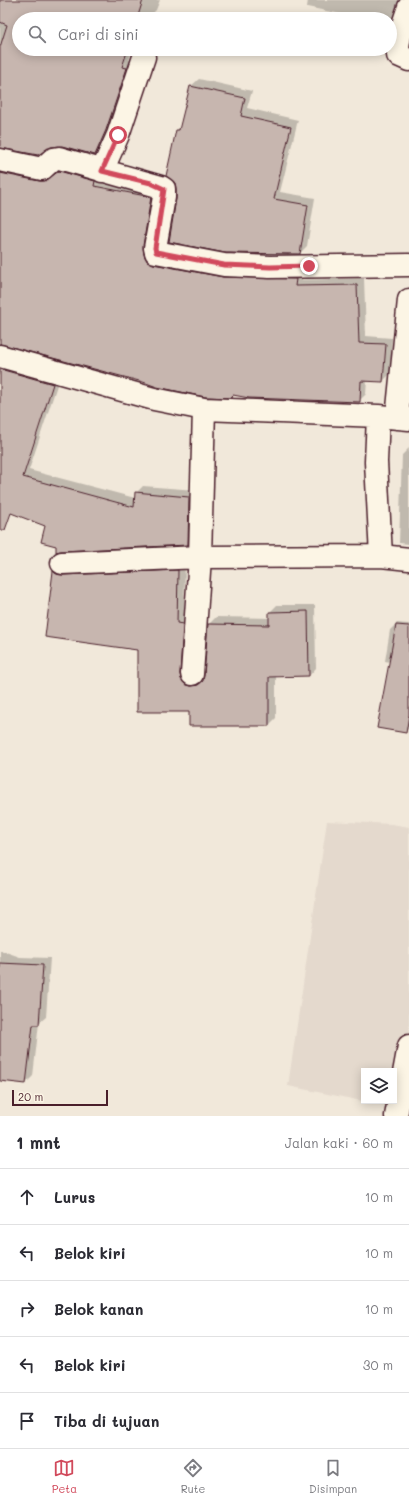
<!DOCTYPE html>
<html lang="id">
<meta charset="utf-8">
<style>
body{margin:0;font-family:Mali,sans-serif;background:#f2f2f3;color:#2b2b33}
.controls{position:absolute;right:12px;bottom:12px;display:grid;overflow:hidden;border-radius:0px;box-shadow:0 2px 10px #0003}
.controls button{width:36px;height:36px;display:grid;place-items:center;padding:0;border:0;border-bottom:1px solid #e1e1e2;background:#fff;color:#2b2b33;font:20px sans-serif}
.scale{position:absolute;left:12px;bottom:10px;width:96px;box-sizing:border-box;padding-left:4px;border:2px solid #4a1f2b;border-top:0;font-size:11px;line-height:14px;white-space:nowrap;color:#4a1f2b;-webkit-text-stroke:3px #fcf5e5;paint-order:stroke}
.stop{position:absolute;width:12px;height:12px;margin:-9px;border:3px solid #d1495b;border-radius:50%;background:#fff}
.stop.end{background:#d1495b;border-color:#fff;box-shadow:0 1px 4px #0008}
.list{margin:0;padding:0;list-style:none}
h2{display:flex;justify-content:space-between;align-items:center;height:52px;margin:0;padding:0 16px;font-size:17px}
h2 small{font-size:13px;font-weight:400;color:#7c7c81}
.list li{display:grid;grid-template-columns:26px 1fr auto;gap:12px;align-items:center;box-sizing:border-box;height:56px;padding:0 16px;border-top:1px solid #e1e1e2}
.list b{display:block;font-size:15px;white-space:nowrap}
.list em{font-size:13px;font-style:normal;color:#7c7c81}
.icon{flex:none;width:22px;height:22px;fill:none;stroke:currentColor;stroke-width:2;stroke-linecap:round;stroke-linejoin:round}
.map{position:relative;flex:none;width:409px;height:1116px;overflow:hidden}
.search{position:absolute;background:#fff;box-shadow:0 2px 10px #0003;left:12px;right:12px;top:12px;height:44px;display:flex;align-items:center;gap:10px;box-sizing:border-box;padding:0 14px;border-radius:22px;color:#7c7c81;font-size:15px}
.sheet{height:332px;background:#fff}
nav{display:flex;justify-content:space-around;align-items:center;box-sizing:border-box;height:56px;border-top:1px solid #e1e1e2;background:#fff;font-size:11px;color:#7c7c81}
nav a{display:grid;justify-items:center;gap:2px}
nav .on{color:#d1495b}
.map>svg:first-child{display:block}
.built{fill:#e4d9cd;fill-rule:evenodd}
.shadow{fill:#0003}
.building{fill:#c7b6af;stroke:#4a1f2b}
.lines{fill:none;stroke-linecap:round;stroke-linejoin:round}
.minor-casing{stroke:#4a1f2b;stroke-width:25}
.minor{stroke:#fcf5e5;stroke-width:22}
.route{stroke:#d1495b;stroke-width:5}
</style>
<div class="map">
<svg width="409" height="1116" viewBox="0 0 409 1116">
<rect width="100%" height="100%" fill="#f1e8da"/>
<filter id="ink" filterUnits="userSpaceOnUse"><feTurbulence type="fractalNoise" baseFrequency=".025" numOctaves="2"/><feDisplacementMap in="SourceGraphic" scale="8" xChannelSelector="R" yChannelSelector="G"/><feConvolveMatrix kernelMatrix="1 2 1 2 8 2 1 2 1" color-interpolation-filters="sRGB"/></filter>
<g filter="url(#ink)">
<path class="built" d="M327 821 392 824 409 827V1116H386L387 1106 288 1086ZM364 1071H394V1101H364Z"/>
<path class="shadow" d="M0 0H160L156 10 149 17 143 15 141 19H19V49H132L129 60 133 61 102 147 95 154 62 145 0 147Z
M308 0H403L396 22 390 27V19H340L341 14 307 7Z
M199 79 252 91 247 108 298 120 280 192 315 198 307 246 300 253 177 199V130L182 125 191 86Z
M0 163 47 175 53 174 66 164 158 191 149 243 303 272 302 280 364 278 366 336 392 338 390 374 383 381 367 380 366 394 359 401 234 394 232 397 0 329Z
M22 366 60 376 29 470 135 498 136 493 143 486 196 490 195 537 187 544 57 546 47 526 5 509 0 524V372L15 373Z
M409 448V544L399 543 402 455Z
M185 564 184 617H190L199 680 204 679 209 624 216 617 270 618V612L277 605H315L316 668 309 676H276V718L269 725 190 711 138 649 46 636 54 572 61 565Z
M397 623 409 624V728L405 732 390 662 385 661 390 630Z
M0 950 20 957 50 958 46 1017 39 1023 33 1076 26 1083 0 1080Z"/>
<path class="building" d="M0 0H143L137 19H19V49H128L122 67 127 68 106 130 95 155 62 146 51 147 38 155 0 148V47L7 25 0 22Z
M190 86 245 98 241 116 291 127 274 199 308 205 300 254 225 253 169 242 176 199V189L175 183 166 176 176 130H179Z
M59 171 95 181 94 186 151 197 143 246 144 255 147 261 153 264 223 277 296 279 295 286 357 285 359 343 386 344 383 382 361 381 360 402 249 398 233 395 232 398 205 397 157 387 143 382 0 344V173L39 181H45Z
M0 369 53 384 23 477 134 507 135 492 189 497 188 545 61 551 56 552V546L41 542 45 526 11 513 5 530H0Z
M178 570 177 623 183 624 180 674 181 679 185 684 191 686 198 685 203 681 204 675 208 624 269 625V612L308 611 309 676 269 677V726H189V712H137V650L45 637 53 571 57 574 63 575Z
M396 625 409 626V715L406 733 377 728Z
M0 963 43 965 39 1025H33L26 1084 0 1081Z"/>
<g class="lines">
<defs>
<path id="minor" d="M409 7C404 22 397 39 398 55L409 60
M0 160 42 169 53 159 59 158 161 187 164 189V197L155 248 156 252 224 265 270 267 409 265
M102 171 118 135 144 57
M0 356 154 399 204 409 378 416 409 419
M378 416 376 462 381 556
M397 418 409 300
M62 563 200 557 381 556 409 559
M192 674 200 557 204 409
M396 1116 409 1046"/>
</defs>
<use href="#minor" class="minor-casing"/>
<use href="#minor" class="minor"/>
</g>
</g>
<g class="lines" filter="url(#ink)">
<path class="route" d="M118 135 102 171 151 183 164 189 155 248 156 252 224 265 270 267 309 266"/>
</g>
</svg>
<div class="controls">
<button><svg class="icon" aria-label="layers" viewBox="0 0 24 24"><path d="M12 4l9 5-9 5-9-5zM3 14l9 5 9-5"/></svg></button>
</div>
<div class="scale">20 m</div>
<div class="stop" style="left:118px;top:135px"></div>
<div class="stop end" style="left:309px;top:266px"></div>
<div class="search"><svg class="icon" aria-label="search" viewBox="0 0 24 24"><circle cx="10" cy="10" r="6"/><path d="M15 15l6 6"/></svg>Cari di sini</div>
</div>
<section class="sheet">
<h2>1 mnt<small>Jalan kaki · 60 m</small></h2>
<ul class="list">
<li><svg class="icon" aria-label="ahead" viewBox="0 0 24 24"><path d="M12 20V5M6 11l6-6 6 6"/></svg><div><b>Lurus</b></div><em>10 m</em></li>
<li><svg class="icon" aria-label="left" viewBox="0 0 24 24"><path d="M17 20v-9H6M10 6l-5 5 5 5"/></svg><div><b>Belok kiri</b></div><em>10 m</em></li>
<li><svg class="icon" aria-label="right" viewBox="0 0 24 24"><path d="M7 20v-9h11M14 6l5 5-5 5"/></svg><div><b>Belok kanan</b></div><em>10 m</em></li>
<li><svg class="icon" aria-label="left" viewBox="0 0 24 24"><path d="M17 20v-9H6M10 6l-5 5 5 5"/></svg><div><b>Belok kiri</b></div><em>30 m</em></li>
<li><svg class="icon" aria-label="arrive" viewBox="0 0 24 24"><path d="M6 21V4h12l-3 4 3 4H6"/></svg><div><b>Tiba di tujuan</b></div></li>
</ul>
</section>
<nav>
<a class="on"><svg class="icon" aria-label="map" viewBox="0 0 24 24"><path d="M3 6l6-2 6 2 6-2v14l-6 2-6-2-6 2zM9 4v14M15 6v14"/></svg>Peta</a>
<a><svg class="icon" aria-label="directions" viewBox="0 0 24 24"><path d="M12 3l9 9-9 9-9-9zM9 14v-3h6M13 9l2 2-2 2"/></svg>Rute</a>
<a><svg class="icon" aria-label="saved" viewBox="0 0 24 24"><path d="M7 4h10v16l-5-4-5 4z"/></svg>Disimpan</a>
</nav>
